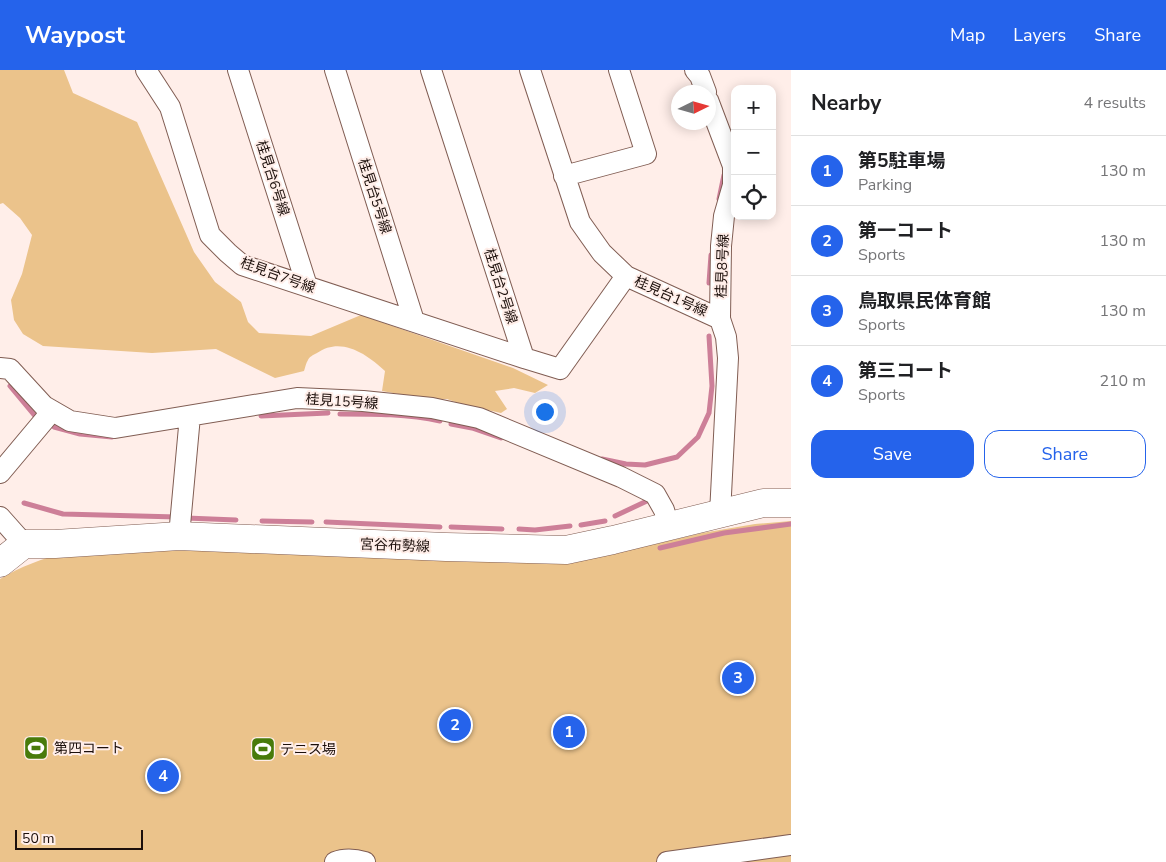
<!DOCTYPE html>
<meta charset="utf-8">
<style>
body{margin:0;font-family:"Nunito Sans","Noto Sans JP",sans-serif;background:#f2f2f2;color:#202124}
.controls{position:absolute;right:15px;top:15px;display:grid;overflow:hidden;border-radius:10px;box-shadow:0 2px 12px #0003}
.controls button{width:45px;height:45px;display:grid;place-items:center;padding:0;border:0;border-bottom:1px solid #e0e0e0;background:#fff;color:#202124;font:25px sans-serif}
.compass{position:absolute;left:671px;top:15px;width:45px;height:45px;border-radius:50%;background:#fff;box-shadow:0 2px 12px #0003;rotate:85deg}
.scale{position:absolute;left:15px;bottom:12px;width:128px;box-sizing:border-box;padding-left:5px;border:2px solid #1c0f0b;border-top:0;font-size:14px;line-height:18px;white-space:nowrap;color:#1c0f0b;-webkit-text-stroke:4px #ffeee9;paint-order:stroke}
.you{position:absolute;left:544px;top:341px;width:18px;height:18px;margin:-12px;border:4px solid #fff;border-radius:50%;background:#1a73e8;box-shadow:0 0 0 8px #1a73e833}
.badge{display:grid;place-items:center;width:32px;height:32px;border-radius:50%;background:#2563eb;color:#fff;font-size:16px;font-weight:700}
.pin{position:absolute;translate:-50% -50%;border:2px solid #fff;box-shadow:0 1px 5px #0006}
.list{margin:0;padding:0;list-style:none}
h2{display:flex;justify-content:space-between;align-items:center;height:65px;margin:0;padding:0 20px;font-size:21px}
h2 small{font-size:16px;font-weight:400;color:#757577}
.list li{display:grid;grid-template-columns:32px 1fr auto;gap:15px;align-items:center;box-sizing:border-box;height:70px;padding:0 20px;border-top:1px solid #e0e0e0}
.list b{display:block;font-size:19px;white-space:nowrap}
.list p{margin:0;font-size:16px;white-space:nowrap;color:#757577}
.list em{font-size:16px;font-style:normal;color:#757577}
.actions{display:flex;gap:10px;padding:15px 20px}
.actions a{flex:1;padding:11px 0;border:1px solid #2563eb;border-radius:15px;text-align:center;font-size:18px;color:#2563eb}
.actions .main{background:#2563eb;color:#fff}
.icon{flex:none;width:28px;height:28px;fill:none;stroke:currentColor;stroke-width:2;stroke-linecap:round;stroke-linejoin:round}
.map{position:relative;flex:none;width:791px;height:792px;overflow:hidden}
header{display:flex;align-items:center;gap:30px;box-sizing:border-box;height:70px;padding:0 25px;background:#2563eb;color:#fff}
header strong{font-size:24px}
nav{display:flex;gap:28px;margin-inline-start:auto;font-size:18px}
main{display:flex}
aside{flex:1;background:#fff}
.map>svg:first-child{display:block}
.green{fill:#ebc38b}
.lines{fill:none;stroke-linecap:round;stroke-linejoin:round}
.stream{stroke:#cd7f98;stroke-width:5}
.street-casing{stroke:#805d53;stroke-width:22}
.secondary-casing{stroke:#805d53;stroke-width:29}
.street{stroke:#fff;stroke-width:20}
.secondary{stroke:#fff;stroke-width:28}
.labels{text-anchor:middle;stroke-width:4;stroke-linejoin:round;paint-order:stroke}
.street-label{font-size:14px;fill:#1c0f0b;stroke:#ffeee9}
.poi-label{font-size:14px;fill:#1c0f0b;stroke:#ffeee9;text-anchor:start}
</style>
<header>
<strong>Waypost</strong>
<nav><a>Map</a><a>Layers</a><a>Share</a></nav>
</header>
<main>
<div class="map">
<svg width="791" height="792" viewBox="0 0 791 792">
<rect width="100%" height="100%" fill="#ffeee9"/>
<path class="green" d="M0 0H64L73 23 137 52 194 182 215 212 241 232 248 252 259 263 311 266 361 245 513 298 548 315 535 323 514 318 495 321 507 339 501 343 461 334 447 329H427L382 321 385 301C367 284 341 266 317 283 313 285 309 287 308 290 306 293 305 298 304 301L275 308 216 279 152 283 43 276 23 264 14 250 11 230 22 204 32 165 20 148 3 133 0 134Z
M791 451V792H0V509C20 497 43 488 65 483 86 479 107 478 128 476L575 490 621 482 702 463 755 454Z"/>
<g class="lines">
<path class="stream" d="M719 129 724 105
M709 213 711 185
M10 316 35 346
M340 344C374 344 408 344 440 351
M261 346 328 343
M451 354 472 358 501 368
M54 357 80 364 112 367
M602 389 626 394 645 395 677 387 698 367 709 343 712 316 709 266
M24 433 63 444 177 447
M615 446 649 430
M186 448 236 450
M262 451 312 452
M326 452 440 457
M581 455 605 451
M451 457 502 459
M519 459 535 460 570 456
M660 478 724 463 791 454"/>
<defs>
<path id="street" d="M146 0 170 37 210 165 228 183 242 195 524 288
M238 0 307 216
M335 0 414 251
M431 0 524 288 560 299 626 206
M530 0 580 152 602 183 626 206 720 249 726 267 728 288 720 444
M695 0 700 6 706 22
M708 30 733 96V115L724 146 721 176 720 249
M564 106 646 84 619 0
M0 298 10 299 44 336 70 351 115 358 297 328 363 331 432 338 479 348 621 407 655 424 664 440 669 456
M0 403 52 341
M0 447 24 474
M179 466 190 346
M335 792C345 788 355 789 365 792
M667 792 791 775"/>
<path id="secondary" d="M0 493 24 474H55L179 466 446 477 566 480 613 470 763 433H791"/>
</defs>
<use href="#street" class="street-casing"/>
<use href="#secondary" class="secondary-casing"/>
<use href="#street" class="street"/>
<use href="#secondary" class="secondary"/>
</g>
<defs>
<symbol id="stadium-square" viewBox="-11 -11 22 22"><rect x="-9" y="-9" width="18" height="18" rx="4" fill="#487b0b" stroke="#ffeee9"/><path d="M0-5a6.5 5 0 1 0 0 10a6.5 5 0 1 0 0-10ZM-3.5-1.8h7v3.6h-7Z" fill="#fff"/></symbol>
</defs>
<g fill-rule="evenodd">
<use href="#stadium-square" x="22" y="664" width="28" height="28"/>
<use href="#stadium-square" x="249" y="665" width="28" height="28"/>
</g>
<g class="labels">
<g class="street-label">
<text transform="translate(273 108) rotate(72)" y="5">桂見台6号線</text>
<text transform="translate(375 126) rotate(72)" y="5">桂見台5号線</text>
<text transform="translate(722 196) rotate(-88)" y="5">桂見8号線</text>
<text transform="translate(278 205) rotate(20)" y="5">桂見台7号線</text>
<text transform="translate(501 216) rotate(72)" y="5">桂見台2号線</text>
<text transform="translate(671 226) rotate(24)" y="5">桂見台1号線</text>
<text transform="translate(342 331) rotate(4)" y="5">桂見15号線</text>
<text transform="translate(395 475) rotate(2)" y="5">宮谷布勢線</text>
</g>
<g class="poi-label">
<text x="54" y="683">第四コート</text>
<text x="280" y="684">テニス場</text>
</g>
</g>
</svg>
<div class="controls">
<button>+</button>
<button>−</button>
<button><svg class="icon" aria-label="locate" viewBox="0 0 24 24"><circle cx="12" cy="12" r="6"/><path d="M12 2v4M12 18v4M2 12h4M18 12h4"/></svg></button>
</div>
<svg class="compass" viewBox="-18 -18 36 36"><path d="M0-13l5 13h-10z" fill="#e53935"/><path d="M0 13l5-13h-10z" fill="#757577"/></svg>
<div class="scale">50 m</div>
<div class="you"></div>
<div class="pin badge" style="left:569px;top:662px">1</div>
<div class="pin badge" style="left:455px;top:655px">2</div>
<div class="pin badge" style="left:738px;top:608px">3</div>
<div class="pin badge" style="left:163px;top:706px">4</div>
</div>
<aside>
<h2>Nearby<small>4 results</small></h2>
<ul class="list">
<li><span class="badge">1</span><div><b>第5駐車場</b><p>Parking</p></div><em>130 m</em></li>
<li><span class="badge">2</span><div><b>第一コート</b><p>Sports</p></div><em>130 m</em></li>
<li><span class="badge">3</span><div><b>鳥取県民体育館</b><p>Sports</p></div><em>130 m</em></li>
<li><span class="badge">4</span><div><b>第三コート</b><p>Sports</p></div><em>210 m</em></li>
</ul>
<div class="actions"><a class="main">Save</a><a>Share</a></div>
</aside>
</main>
